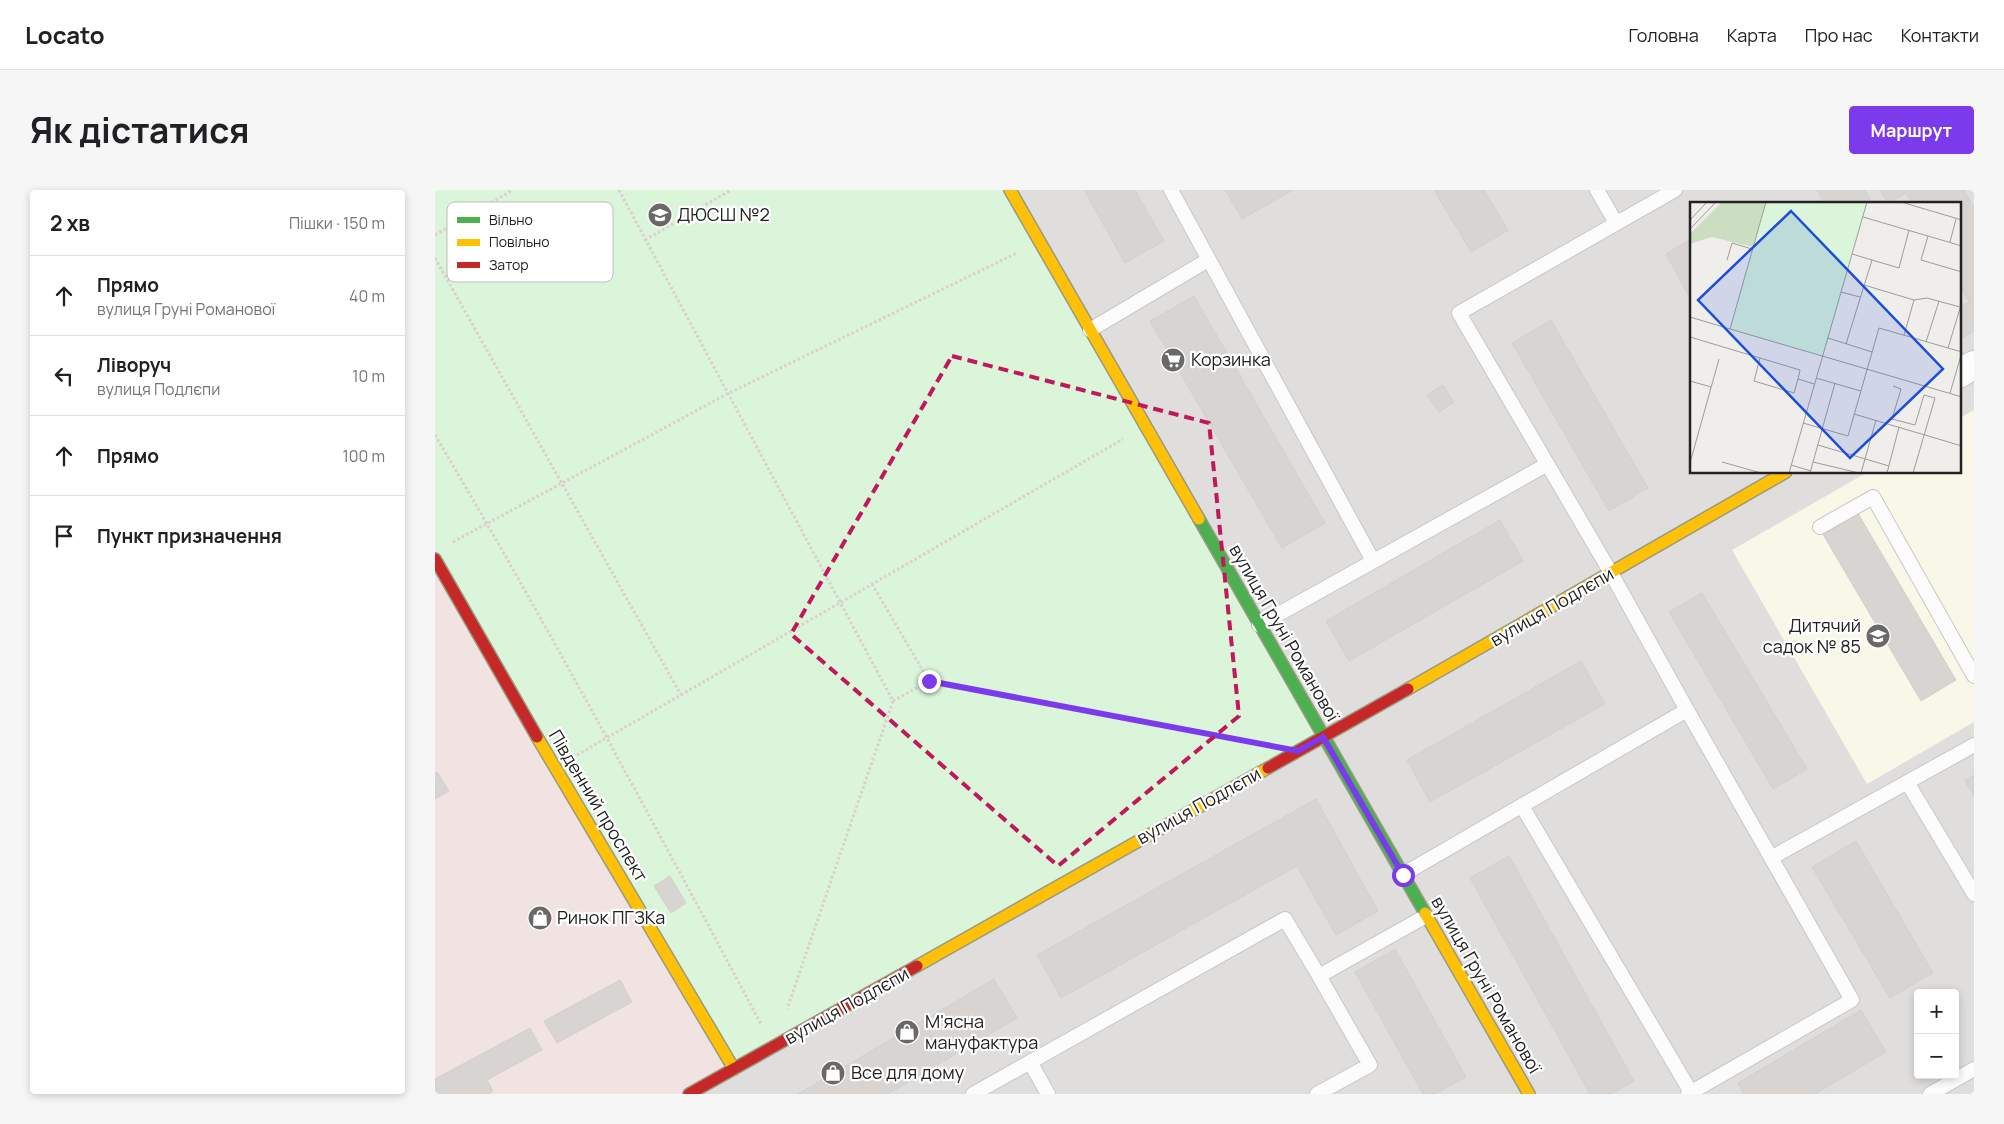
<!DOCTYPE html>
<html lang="uk">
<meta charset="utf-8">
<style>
body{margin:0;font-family:Manrope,sans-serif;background:#f6f6f6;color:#202124}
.controls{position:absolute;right:15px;bottom:15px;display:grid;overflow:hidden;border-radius:5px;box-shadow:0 2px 8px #0003}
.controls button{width:45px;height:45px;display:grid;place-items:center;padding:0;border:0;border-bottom:1px solid #e0e0e0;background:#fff;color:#202124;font:25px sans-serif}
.stop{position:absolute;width:15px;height:15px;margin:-11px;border:4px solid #7c3aed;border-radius:50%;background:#fff}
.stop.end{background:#7c3aed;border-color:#fff;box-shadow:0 1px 5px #0008}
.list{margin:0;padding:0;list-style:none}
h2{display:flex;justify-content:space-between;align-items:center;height:65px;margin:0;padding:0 20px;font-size:21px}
h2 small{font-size:16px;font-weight:400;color:#757577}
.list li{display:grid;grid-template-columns:32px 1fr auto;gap:15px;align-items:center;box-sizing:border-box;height:80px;padding:0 20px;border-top:1px solid #e0e0e0}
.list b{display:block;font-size:19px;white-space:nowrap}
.list p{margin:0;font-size:16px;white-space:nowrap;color:#757577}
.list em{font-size:16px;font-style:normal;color:#757577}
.icon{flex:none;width:28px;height:28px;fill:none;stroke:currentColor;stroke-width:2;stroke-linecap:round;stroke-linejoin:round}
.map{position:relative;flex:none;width:1539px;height:904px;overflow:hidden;border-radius:5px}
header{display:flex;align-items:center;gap:30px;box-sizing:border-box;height:70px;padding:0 25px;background:#fff;border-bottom:1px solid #e0e0e0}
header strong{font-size:24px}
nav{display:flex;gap:28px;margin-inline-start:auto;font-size:18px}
.intro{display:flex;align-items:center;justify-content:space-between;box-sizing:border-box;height:120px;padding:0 30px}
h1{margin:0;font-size:35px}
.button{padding:12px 22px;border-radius:5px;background:#7c3aed;color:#fff;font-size:18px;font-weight:700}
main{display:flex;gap:30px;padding:0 30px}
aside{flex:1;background:#fff;border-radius:5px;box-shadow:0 2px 8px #0003}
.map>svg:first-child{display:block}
.residential{fill:#dfdedc;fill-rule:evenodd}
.commercial{fill:#f1e3e1}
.education{fill:#f8f7e8}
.park{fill:#daf5da}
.building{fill:#d7d4d2;stroke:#d3d0cc}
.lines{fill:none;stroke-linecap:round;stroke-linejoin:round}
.lane-casing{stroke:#c9c8c7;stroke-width:16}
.street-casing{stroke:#c9c8c7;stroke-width:30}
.fast-casing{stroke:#999a82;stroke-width:14}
.slow-casing{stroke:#999a82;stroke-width:14}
.jam-casing{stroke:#999a82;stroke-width:14}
.path{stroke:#dccecd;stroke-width:3;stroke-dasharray:2.5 2.5;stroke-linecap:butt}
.lane{stroke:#fdfcfc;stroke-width:14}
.street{stroke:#fdfcfc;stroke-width:28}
.fast{stroke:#4caf50;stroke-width:11}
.slow{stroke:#ffc107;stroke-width:11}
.jam{stroke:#c62828;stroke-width:11}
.route{stroke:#7c3aed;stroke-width:6}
.marked{fill:none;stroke:#c2185b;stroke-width:4;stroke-dasharray:10 6;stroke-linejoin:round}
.labels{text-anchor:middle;stroke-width:4.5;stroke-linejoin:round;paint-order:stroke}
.poi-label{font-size:18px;fill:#222;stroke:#fff;text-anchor:start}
.street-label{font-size:18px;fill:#222;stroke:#fff}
.inset-road{fill:none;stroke:#9e9c9b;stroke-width:1}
.view{fill:#1d4ed8;fill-opacity:0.15;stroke:#1d4ed8;stroke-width:2.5}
.inset-edge{fill:none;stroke:#222;stroke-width:2.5}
.key{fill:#fff;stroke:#bdbdbd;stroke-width:1}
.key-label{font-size:14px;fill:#222}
</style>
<header>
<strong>Locato</strong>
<nav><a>Головна</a><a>Карта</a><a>Про нас</a><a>Контакти</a></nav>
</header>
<div class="intro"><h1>Як дістатися</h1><a class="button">Маршрут</a></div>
<main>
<aside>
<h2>2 хв<small>Пішки · 150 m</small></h2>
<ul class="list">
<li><svg class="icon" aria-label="ahead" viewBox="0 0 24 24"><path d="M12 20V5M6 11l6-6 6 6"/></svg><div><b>Прямо</b><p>вулиця Груні Романової</p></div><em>40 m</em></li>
<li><svg class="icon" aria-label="left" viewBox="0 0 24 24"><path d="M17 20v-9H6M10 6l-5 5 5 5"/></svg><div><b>Ліворуч</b><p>вулиця Подлєпи</p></div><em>10 m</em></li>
<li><svg class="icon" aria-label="ahead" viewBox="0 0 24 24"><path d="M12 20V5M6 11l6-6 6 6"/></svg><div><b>Прямо</b></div><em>100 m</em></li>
<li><svg class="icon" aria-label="arrive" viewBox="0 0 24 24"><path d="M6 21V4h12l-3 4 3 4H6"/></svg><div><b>Пункт призначення</b></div></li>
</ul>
</aside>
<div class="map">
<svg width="1539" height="904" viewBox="0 0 1539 904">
<rect width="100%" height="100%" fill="#f0eeeb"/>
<path class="residential" d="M575 0H1539V904H254ZM1256 14H1525V282H1256ZM1483 803H1520V885H1483Z"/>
<path class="commercial" d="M0 368 299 879 254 904H0Z"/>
<path class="education" d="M1539 220V532L1432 594 1297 360 1431 283 1525 282V228Z"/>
<path class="park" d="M0 0H575L888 547 299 879 0 368Z"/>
<path class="building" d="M649 0H700L729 51 690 73Z
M790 0H858L807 29Z
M999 0H1049L1073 40 1036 62Z
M1382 0H1430L1437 13 1390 14Z
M1445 0H1529L1539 18V141L1529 147 1525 140V117L1534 112 1525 96V14H1478L1471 3 1453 13Z
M1256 49V110L1231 64Z
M759 106 890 333 847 358 715 131Z
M1116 130 1213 298 1174 321 1077 153Z
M1008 195 1019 212 1004 222 992 205Z
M1421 320 1521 490 1486 511 1386 341Z
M1065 330 1088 371 914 471 891 431Z
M1267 403 1372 579 1338 599 1234 422Z
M1146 471 1170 514 995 612 972 570Z
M2 582 14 601 0 609V583Z
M1539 585V606L1530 591Z
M881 609 943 721 901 745 862 676 626 808 602 765Z
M1421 651 1498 783 1455 808 1377 677Z
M1074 666 1199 891 1176 904H1155L1035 688Z
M235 686 251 713 236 723 219 696Z
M960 759 1031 887 1000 904H988L920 782Z
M559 789 582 828 453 904H363Z
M185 790 197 812 122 853 109 831Z
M1426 820 1451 862 1380 904H1309L1303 893Z
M95 838 107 860 52 890 58 901 53 904H0V889Z"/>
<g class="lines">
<defs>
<path id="lane" d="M736 0 938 371
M1162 0 1181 33
M1240 0 1024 123 1176 383 1252 520 1417 810 1253 904
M655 140 773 70
M1385 337 1438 307 1539 486
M824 435 1111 275
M1472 592 1539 704
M1087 616 1257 904
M1336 668 1539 555
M967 685 1252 520
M595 872 613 904
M538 904 850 729 884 786 991 726
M882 904 935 875 884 786
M1495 904 1539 879"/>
<path id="street" d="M1525 183 1539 175"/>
<path id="fast" d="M764 329 990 723"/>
<path id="slow" d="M575 0 764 329
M973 499 1351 282
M102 547 299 879
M990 723 1094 904
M482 776 833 578"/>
<path id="jam" d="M0 369 102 547
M833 578 973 499
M254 904 482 776"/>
</defs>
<use href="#lane" class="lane-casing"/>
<use href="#street" class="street-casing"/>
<use href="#fast" class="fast-casing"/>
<use href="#slow" class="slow-casing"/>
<use href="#jam" class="jam-casing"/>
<path class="path" d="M184 0 458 511 352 819
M0 45 78 0
M210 50 296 0
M0 68 246 505
M0 245C115 439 220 636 326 834
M18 352 292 204 582 63
M437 394 494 491 822 553
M458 511 494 491
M142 565 688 249"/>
<use href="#lane" class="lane"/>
<use href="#street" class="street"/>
<use href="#fast" class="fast"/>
<use href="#slow" class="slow"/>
<use href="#jam" class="jam"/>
</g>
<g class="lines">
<path class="route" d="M494 491 863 561 888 547 968 685"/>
</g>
<path class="marked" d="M517 166 774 233 804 526 623 676 356 444Z"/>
<defs>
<symbol id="school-disc" viewBox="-11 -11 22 22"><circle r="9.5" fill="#6a6968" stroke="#fff"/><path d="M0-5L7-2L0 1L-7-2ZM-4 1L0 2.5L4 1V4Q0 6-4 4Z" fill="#fff"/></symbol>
<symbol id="supermarket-disc" viewBox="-11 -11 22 22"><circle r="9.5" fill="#6a6968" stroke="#fff"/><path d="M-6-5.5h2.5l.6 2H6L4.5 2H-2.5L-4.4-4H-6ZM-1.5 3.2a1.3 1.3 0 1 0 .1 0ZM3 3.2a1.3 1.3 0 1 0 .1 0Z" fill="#fff"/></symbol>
<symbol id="shop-disc" viewBox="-11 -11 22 22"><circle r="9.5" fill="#6a6968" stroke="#fff"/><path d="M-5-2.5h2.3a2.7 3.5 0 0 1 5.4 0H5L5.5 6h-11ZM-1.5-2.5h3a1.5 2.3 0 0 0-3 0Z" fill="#fff"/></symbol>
</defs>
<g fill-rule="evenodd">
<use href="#school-disc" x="211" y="11" width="28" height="28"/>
<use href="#supermarket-disc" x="724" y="156" width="28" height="28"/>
<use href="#school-disc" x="1429" y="432" width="28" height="28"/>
<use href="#shop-disc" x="91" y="714" width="28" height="28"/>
<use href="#shop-disc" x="458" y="828" width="28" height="28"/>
<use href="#shop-disc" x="384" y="869" width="28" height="28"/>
</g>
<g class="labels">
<g class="poi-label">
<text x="242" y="31">ДЮСШ №2</text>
<text x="756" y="176">Корзинка</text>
<text x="1426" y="442" text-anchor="end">Дитячий<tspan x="1426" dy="21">садок № 85</tspan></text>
<text x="122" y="734">Ринок ПГЗКа</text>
<text x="490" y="838">М'ясна<tspan x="490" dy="21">мануфактура</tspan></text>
<text x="416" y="889">Все для дому</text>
</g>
<g class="street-label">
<text transform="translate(1117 417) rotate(-30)" y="6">вулиця Подлєпи</text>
<text transform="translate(849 443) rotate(60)" y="6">вулиця Груні Романової</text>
<text transform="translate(163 616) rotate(59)" y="6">Південний проспект</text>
<text transform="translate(764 616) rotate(-29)" y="6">вулиця Подлєпи</text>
<text transform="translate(1051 795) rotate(60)" y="6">вулиця Груні Романової</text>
<text transform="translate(412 816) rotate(-29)" y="6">вулиця Подлєпи</text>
</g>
</g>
<g transform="translate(1255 12)">
<rect width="271" height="271" fill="#f0eeeb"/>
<path d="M32 0H76L63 45 22 35 0 42V32Z" fill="#cbdec1"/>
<path d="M76 0H177L133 154 40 127Z" fill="#daf5da"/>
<path class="inset-road" d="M211 0 272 18M173 15 272 44M0 18 17 0M0 27 26 0M238 34 231 58 272 70M260 40 266 17M37 58 42 41 62 47M182 58 209 66 219 28M174 83 224 98 214 133M151 90 170 95M224 98 237 96 270 105M0 115 40 127 76 0M40 127 272 195M0 135 110 168 108 177 124 182M138 136 182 150M236 140 249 99M156 142 182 58 162 52M258 146 272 100M70 156 64 179 104 191 108 177M126 176 171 189M0 179 21 185M203 184 211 187 202 217 225 223 234 193 245 196 223 271M164 212 272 244M113 221 158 234 189 126 272 150 260 191M128 243 199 264M32 260 71 271M123 260 169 271M0 261 29 157M101 263 121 269M99 271 177 0M120 271 145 181M171 271 186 218M197 271 209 225"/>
<path class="view" d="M101 9 253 167 160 256 8 98Z"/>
<rect width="271" height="271" class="inset-edge"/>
</g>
<rect x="12" y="12" width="166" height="80" rx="8" class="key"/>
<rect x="22" y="27" width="23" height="6" fill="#4caf50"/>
<rect x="22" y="49" width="23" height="7" fill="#ffc107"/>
<rect x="22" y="72" width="23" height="6" fill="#c62828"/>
<g class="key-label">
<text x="54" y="35">Вільно</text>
<text x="54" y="57">Повільно</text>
<text x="54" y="80">Затор</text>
</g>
</svg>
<div class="controls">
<button>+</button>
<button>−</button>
</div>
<div class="stop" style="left:968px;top:685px"></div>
<div class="stop end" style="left:494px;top:491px"></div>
</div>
</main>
